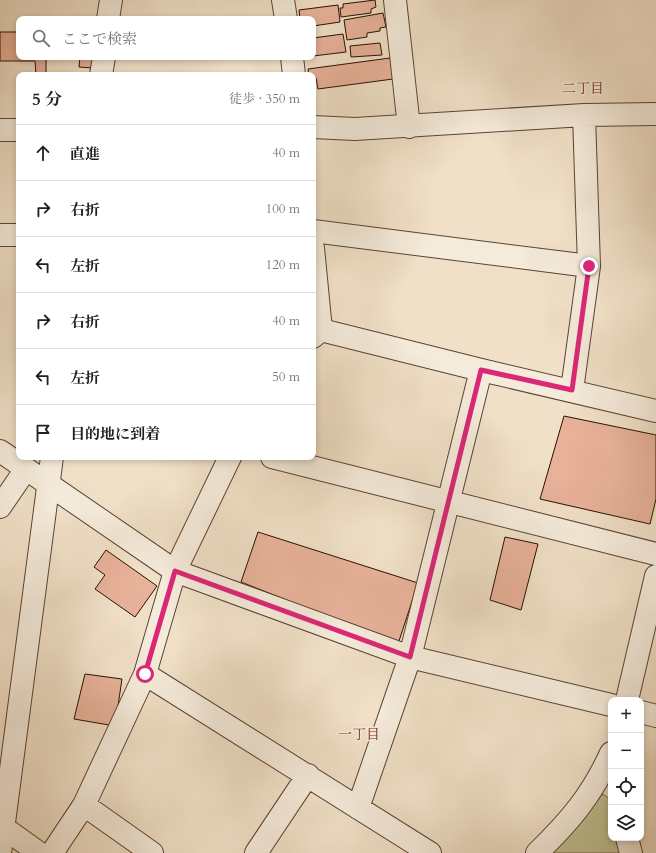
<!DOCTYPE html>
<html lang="ja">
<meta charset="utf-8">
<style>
body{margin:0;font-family:Cardo,"Noto Serif JP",serif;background:#f2f2f2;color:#202124}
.controls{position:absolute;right:12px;bottom:12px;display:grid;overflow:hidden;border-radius:8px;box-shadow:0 2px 6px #0003}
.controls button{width:36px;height:36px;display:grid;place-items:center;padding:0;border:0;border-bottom:1px solid #e0e0e0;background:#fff;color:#202124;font:20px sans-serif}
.stop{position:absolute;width:12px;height:12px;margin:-9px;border:3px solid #db2777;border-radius:50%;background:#fff}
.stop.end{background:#db2777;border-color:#fff;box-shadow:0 1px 4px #0008}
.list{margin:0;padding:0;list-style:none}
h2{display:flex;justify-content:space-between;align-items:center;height:52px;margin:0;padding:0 16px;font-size:17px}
h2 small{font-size:13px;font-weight:400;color:#757577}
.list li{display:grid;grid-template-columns:26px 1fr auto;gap:12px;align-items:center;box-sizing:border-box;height:56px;padding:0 16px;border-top:1px solid #e0e0e0}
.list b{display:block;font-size:15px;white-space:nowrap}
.list em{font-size:13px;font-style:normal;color:#757577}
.icon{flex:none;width:22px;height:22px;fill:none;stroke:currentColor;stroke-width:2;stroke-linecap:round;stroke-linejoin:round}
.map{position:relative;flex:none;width:656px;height:853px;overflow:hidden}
.search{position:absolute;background:#fff;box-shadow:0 2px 6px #0003;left:16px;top:16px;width:300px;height:44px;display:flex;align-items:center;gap:10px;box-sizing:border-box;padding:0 14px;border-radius:8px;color:#757577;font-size:15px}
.panel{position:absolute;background:#fff;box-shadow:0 2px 6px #0003;left:16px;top:72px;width:300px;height:388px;border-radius:8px}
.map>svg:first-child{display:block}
.green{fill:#c0c091;stroke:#746848}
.building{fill:#e8b29a;stroke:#271000}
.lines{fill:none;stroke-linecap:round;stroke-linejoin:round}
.minor-casing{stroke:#594432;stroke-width:24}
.minor{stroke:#f5ebdb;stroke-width:22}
.route{stroke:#db2777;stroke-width:5}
.labels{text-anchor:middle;stroke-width:3;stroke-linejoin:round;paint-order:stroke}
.neighbourhood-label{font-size:14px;fill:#7a1f14;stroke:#f5ebdb}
</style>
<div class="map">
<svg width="656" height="853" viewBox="0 0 656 853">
<rect width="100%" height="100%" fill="#f0e0c7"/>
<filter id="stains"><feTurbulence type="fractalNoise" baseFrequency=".005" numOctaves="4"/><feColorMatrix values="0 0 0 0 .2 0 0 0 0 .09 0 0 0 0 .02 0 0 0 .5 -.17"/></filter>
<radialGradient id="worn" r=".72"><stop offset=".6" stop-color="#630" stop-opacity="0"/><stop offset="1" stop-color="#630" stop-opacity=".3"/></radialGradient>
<path class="green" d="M603 794 611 800V838H620L623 853H545L586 813Z"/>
<path class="building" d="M375 0 376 7 371 9V13L341 17 340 8H343V4Z
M338 5 340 22 313 26V19H300L299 10Z
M383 13 386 27 380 28V31L367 33V37L347 40 344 20Z
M0 32H19V57H46V75H36L35 61H0Z
M343 34 346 52 313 56V38Z
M380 43 382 55 351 57 350 46Z
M80 57H93V68L79 67Z
M390 58 393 79 318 89 316 78H313V75H309L308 69Z
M564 416 656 435V499L650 524 540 499Z
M258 532 418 583 398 644 241 582Z
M505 537 538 544 521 610 490 600Z
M106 550 157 586 135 617 95 589 105 575 94 567Z
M85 674 122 679 115 726 74 719Z"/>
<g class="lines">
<defs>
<path id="minor" d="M283 0 286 19
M395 0 409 127
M108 19 111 0
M292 57 294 75
M101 75 104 57
M313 127 355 129 584 115 656 114
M0 130H19
M313 231 589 266
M0 235H19
M313 248 321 330 313 337
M313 330H321L481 370 656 411
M572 390 589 266 584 115
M0 451 175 571 410 657 611 705
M272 457 656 554
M0 507 26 469
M145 674 430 853
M627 700 656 576
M641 712 656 716
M84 805 152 853
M358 808 410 657 481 370
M0 825 39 853
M627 838 631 853
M0 853 52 457
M52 853 84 805 145 674 175 571 230 457
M256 853 308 775
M537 853C570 821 592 795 611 753"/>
</defs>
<use href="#minor" class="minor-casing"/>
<use href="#minor" class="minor"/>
</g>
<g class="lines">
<path class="route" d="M145 674 175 571 410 657 481 370 572 390 589 266"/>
</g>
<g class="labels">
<g class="neighbourhood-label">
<text x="583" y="93">二丁目</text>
<text x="359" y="739">一丁目</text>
</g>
</g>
<rect width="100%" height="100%" filter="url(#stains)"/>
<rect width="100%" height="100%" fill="url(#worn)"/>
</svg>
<div class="controls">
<button>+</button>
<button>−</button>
<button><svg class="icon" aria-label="locate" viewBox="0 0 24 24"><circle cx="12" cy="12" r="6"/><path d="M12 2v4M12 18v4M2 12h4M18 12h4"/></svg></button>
<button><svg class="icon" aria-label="layers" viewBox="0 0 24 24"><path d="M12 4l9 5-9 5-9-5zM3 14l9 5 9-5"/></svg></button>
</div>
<div class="stop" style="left:145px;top:674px"></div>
<div class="stop end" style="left:589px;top:266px"></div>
<div class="search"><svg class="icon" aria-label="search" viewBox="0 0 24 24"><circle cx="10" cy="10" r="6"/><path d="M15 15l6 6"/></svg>ここで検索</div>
<section class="panel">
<h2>5 分<small>徒歩 · 350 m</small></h2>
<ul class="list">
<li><svg class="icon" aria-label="ahead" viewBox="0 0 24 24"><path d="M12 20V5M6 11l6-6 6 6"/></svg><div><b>直進</b></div><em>40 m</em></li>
<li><svg class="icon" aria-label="right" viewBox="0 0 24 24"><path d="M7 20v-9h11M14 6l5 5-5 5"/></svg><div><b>右折</b></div><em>100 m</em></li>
<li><svg class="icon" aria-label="left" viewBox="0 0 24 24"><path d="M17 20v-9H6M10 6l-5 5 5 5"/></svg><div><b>左折</b></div><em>120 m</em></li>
<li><svg class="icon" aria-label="right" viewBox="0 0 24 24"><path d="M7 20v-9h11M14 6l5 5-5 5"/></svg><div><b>右折</b></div><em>40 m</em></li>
<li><svg class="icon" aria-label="left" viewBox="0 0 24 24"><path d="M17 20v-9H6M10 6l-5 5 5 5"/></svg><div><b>左折</b></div><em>50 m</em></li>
<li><svg class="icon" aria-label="arrive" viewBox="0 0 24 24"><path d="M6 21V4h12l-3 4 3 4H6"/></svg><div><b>目的地に到着</b></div></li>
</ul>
</section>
</div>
